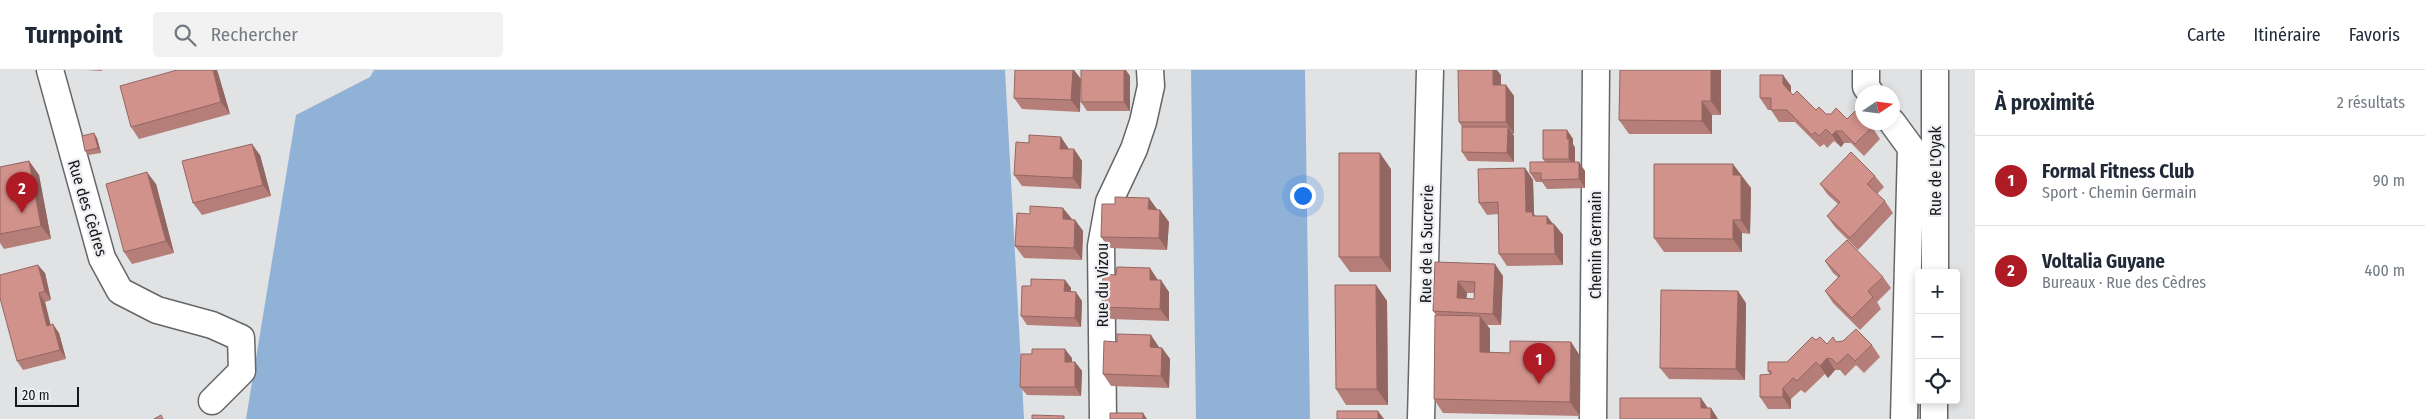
<!DOCTYPE html>
<html lang="fr">
<meta charset="utf-8">
<style>
body{margin:0;font-family:"Fira Sans Condensed",sans-serif;background:#f2f2f3;color:#1f2937}
.controls{position:absolute;right:15px;bottom:15px;display:grid;overflow:hidden;border-radius:5px;box-shadow:0 2px 8px #0003}
.controls button{width:45px;height:45px;display:grid;place-items:center;padding:0;border:0;border-bottom:1px solid #e0e1e3;background:#fff;color:#1f2937;font:25px sans-serif}
.compass{position:absolute;left:1855px;top:15px;width:45px;height:45px;border-radius:50%;background:#fff;box-shadow:0 2px 8px #0003;rotate:77deg}
.scale{position:absolute;left:15px;bottom:12px;width:64px;box-sizing:border-box;padding-left:5px;border:2px solid #161718;border-top:0;font-size:14px;line-height:18px;white-space:nowrap;color:#161718;-webkit-text-stroke:4px #edeff2;paint-order:stroke}
.you{position:absolute;left:1302px;top:125px;width:18px;height:18px;margin:-12px;border:4px solid #fff;border-radius:50%;background:#1a73e8;box-shadow:0 0 0 8px #1a73e833}
.badge{display:grid;place-items:center;width:32px;height:32px;border-radius:50%;background:#ae1b24;color:#fff;font-size:16px;font-weight:700}
.pin{position:absolute;translate:-50% -41px;filter:drop-shadow(0 1px 2px #0008)}
.pin::after{content:'';position:absolute;top:26px;width:18px;height:15px;background:inherit;clip-path:polygon(0 0,100% 0,50% 100%)}
.list{margin:0;padding:0;list-style:none}
h2{display:flex;justify-content:space-between;align-items:center;height:65px;margin:0;padding:0 20px;font-size:21px}
h2 small{font-size:16px;font-weight:400;color:#747a83}
.list li{display:grid;grid-template-columns:32px 1fr auto;gap:15px;align-items:center;box-sizing:border-box;height:90px;padding:0 20px;border-top:1px solid #e0e1e3}
.list b{display:block;font-size:19px;white-space:nowrap}
.list p{margin:0;font-size:16px;white-space:nowrap;color:#747a83}
.list em{font-size:16px;font-style:normal;color:#747a83}
.icon{flex:none;width:28px;height:28px;fill:none;stroke:currentColor;stroke-width:2;stroke-linecap:round;stroke-linejoin:round}
.map{position:relative;flex:none;width:1975px;height:349px;overflow:hidden}
header{display:flex;align-items:center;gap:30px;box-sizing:border-box;height:70px;padding:0 25px;background:#fff;border-bottom:1px solid #e0e1e3}
header strong{font-size:24px}
nav{display:flex;gap:28px;margin-inline-start:auto;font-size:18px}
.search{width:350px;height:45px;background:#f2f2f3;display:flex;align-items:center;gap:12px;box-sizing:border-box;padding:0 18px;border-radius:5px;color:#747a83;font-size:19px}
main{display:flex}
aside{flex:1;background:#fff}
.map>svg:first-child{display:block}
.green{fill:#91b2d7}
.lines{fill:none;stroke-linecap:round;stroke-linejoin:round}
.minor-casing{stroke:#646668;stroke-width:29}
.minor{stroke:#fff;stroke-width:26}
.wall{fill:#b57e78;fill-rule:evenodd}
.shaded-wall{fill:#936662}
.building{fill:#d2928c;stroke:#936662;fill-rule:evenodd}
.labels{text-anchor:middle;stroke-width:4.5;stroke-linejoin:round;paint-order:stroke}
.street-label{font-size:16px;fill:#161718;stroke:#edeff2}
</style>
<header>
<strong>Turnpoint</strong>
<div class="search"><svg class="icon" aria-label="search" viewBox="0 0 24 24"><circle cx="10" cy="10" r="6"/><path d="M15 15l6 6"/></svg>Rechercher</div>
<nav><a>Carte</a><a>Itinéraire</a><a>Favoris</a></nav>
</header>
<main>
<div class="map">
<svg width="1975" height="349" viewBox="0 0 1975 349">
<rect width="100%" height="100%" fill="#e0e2e4"/>
<path class="green" d="M374 0H1005L1024 349H246L296 45 370 7Z
M1191 0H1305L1310 349H1196Z"/>
<g class="lines">
<defs>
<path id="minor" d="M50 0 102 188 120 221 157 240 212 255 241 268 242 301 212 331
M1866 0V17L1870 22
M1935 0V203
M1892 52 1911 78 1904 349
M1103 349 1101 176 1109 132 1134 79 1143 52 1151 16 1150 0
M1421 349 1430 0
M1593 349 1596 0
M1934 349V330"/>
</defs>
<use href="#minor" class="minor-casing"/>
<use href="#minor" class="minor"/>
</g>
<path class="wall" d="M86 0H103L101 1Z
M1074 0 1080 42 1022 39 1014 28Z
M1721 0V45H1712V64H1629L1619 50Z
M218 3 230 44 139 69 131 57Z
M1501 5V15H1506L1514 26V64H1512L1514 66V92L1468 91 1462 82V57L1459 52Z
M1130 6V41H1087L1081 32Z
M1791 16V23L1793 25 1816 40 1826 44 1847 49 1872 57 1880 69 1864 86 1851 73H1844L1841 77 1834 71 1827 78 1824 74 1820 77 1795 52H1779L1771 40H1768L1760 28Z
M1567 60 1573 69V74L1575 78V92L1585 101V118L1547 119 1542 112H1536L1530 103 1545 92 1543 89Z
M97 68 101 83 88 85 85 81Z
M1069 79H1074L1082 91 1081 119 1022 116 1014 105Z
M260 85 271 126 202 145 193 133Z
M29 91 39 105 51 169 4 179 0 173V97Z
M1525 98 1533 110 1534 144 1535 146H1547L1553 154H1554L1563 165V195L1507 196 1499 184 1498 144 1487 145 1479 133Z
M1391 99V202H1350L1339 187Z
M1740 105 1751 118 1750 164 1742 163V182H1664L1654 168Z
M1875 106 1884 117 1877 124 1885 131 1893 143 1858 180 1835 157 1827 146 1838 134 1828 125 1820 114Z
M156 114 174 183 132 194 124 182Z
M1157 140H1160L1169 152 1167 180 1109 178 1101 167Z
M1072 149 1075 150 1083 161 1082 190 1024 188 1015 176Z
M1825 191 1883 207 1891 218 1877 232 1881 239 1860 260 1833 233 1825 221 1838 207 1833 203Z
M1435 192 1503 206 1501 255H1487L1490 259V282L1510 283 1571 272 1580 286V346L1443 343 1434 329 1436 245 1433 241ZM1467 223H1474V229L1466 228Z
M45 203 51 230 45 232 50 255 59 263 66 289 23 300 17 291Z
M1065 210 1071 218V222L1082 231 1081 257 1027 255 1021 246 1031 216Z
M1158 210 1169 222V251L1110 249 1102 237Z
M1376 215 1387 231 1388 335H1346L1336 319Z
M1746 233 1745 310 1669 309 1660 298Z
M1816 270 1827 274 1836 272 1872 275 1880 287 1864 303 1856 295 1845 306 1840 300H1835L1828 308 1825 304 1805 323 1801 320 1791 329V339H1768L1760 327 1770 304 1768 301 1787 292Z
M1159 277 1162 278 1170 289 1169 318 1111 316 1103 304Z
M1072 288V292H1075L1082 301 1081 326 1027 325 1020 317Z"/>
<path class="shaded-wall" d="M213 0H217L218 3 230 44 221 32Z
M1073 0H1074L1081 9 1080 42 1071 30Z
M1124 0H1126L1130 6V41L1124 32Z
M1493 0H1497L1501 5V27L1493 15Z
M1711 0H1721V45L1711 31Z
M1783 5 1791 16V26L1783 14Z
M1506 15 1514 26V64L1506 52Z
M1702 31 1712 45V64L1702 51Z
M1508 57 1514 66V92L1507 83Z
M1567 60 1573 69V74L1575 78V98L1569 89Z
M1836 61 1844 73 1841 77 1832 65Z
M94 63 97 68 101 83 98 78Z
M1061 67 1069 79H1060Z
M252 74 260 85 271 126 263 115Z
M1074 79 1082 91 1081 119 1073 108Z
M1380 83 1391 99V202L1380 187Z
M29 91 39 105 51 169 41 156Z
M1579 92 1585 101V118L1579 109Z
M1733 94 1751 118 1750 164 1741 150 1733 105Z
M1525 98 1533 110 1534 144 1541 153 1526 142Z
M147 102 156 114 174 183 166 171Z
M1149 128 1157 139V151L1148 139Z
M1063 138 1072 149H1063Z
M1160 140 1169 152 1167 180 1159 168Z
M1547 146 1555 157 1554 154 1563 165V195L1555 184 1547 154Z
M1075 150 1083 161 1082 190 1074 178Z
M1733 150 1742 163V182L1733 169Z
M1495 194 1503 206 1501 255 1493 244Z
M38 195 45 203 51 230 45 221Z
M1150 198 1158 210V222L1150 210Z
M1065 210 1071 218 1070 230 1064 221Z
M1161 210 1169 222V251L1160 239Z
M1458 211 1467 223 1466 239 1457 228Z
M1376 215 1387 231 1388 335 1377 319Z
M1738 221 1746 233 1745 310 1736 299Z
M1076 222 1082 231 1081 257 1075 248Z
M39 223 45 232 53 264 47 256Z
M1480 246 1490 259V296L1480 282Z
M53 254 59 263 66 289 60 280Z
M1151 265 1159 277V289L1150 277Z
M1571 272 1580 286V346L1570 332Z
M1162 278 1170 289 1169 318 1161 306Z
M1065 279 1072 288V301L1065 292Z
M1827 288 1835 300 1828 308 1820 296Z
M1075 292 1082 301 1081 326 1075 317Z
M1783 318 1791 329V339L1783 327Z
M1701 328 1710 341 1701 338Z
M1711 338 1718 349H1711Z
M1378 341 1384 349H1378Z
M1143 343 1147 349H1143Z"/>
<path class="building" d="M177 0H213L221 32 131 57 120 16Z
M1015 0H1073L1071 30 1014 28Z
M1081 0H1124V32H1081Z
M1458 0H1493V15H1506V52H1459Z
M1620 0H1711V31H1702V51L1619 50Z
M1760 5H1783V14L1793 25 1797 21 1816 40 1819 37 1826 44H1831L1836 38 1847 49 1855 41 1862 49V52H1867L1872 57 1855 74 1842 61H1836L1832 65 1826 59 1819 66 1815 62 1812 65 1787 40H1771V28H1760Z
M1462 57H1508L1507 83 1462 82Z
M1543 60H1567V69H1569V89H1543Z
M94 63 98 78 85 81 82 66Z
M1029 65 1061 67 1060 79H1074L1073 108 1014 105 1016 72 1029 73Z
M252 74 263 115 193 133 182 91Z
M1851 82 1875 106 1867 114 1885 131 1850 168 1827 146 1840 132 1820 114Z
M1339 83H1380V187H1339Z
M29 91 41 156 0 164V97Z
M1530 92H1579V109L1541 110V103H1530Z
M1654 94H1733V105H1741V150H1733V169L1654 168Z
M1525 98 1526 142H1532L1533 146H1547V154H1554L1555 184H1499L1498 132 1479 133 1478 99Z
M147 102 166 171 124 182 106 114Z
M1115 127 1149 128 1148 139 1160 140 1159 168 1101 167 1102 134H1115Z
M1030 136 1063 138V149L1075 150 1074 178 1015 176 1017 143 1030 144Z
M1847 170 1883 207 1868 221 1873 227 1852 248 1825 221 1840 206 1825 191Z
M1435 192 1495 194 1493 244 1433 241ZM1458 211 1475 212 1474 229 1457 228Z
M38 195 45 221 39 223 43 241 47 256 53 254 60 280 17 291 0 228V205Z
M1117 197 1150 198V210H1161L1160 239 1102 237 1103 204 1116 205Z
M1031 209 1065 210 1064 221 1076 222 1075 248 1021 246 1022 216H1031Z
M1335 215H1376L1377 319H1336Z
M1661 220 1738 221 1736 299 1660 298Z
M1435 245 1480 246V282L1510 283V271L1571 272 1570 332 1434 329Z
M1856 259 1872 275 1855 291 1848 284 1837 294 1832 289 1827 288 1820 296 1816 292 1797 311 1793 308 1783 318V327H1760V305L1771 304V301H1768V292H1787L1812 267 1816 270 1820 267 1827 274 1833 267 1836 272 1843 271Z
M1117 264 1151 265 1150 277 1162 278 1161 306 1103 304 1104 271 1117 272Z
M1032 279H1065V292H1075V317H1020L1021 284H1032Z
M1620 328H1701V338H1711V349H1620Z
M1337 341H1378V349H1337Z
M1110 343H1143V349H1110Z
M161 345 163 349H154Z
M1032 345 1064 346V349H1032Z"/>
<g class="labels">
<g class="street-label">
<text transform="translate(1935 101) rotate(-90)" y="6">Rue de L'Oyak</text>
<text transform="translate(88 138) rotate(73)" y="6">Rue des Cèdres</text>
<text transform="translate(1426 174) rotate(-89)" y="6">Rue de la Sucrerie</text>
<text transform="translate(1595 175) rotate(-90)" y="6">Chemin Germain</text>
<text transform="translate(1102 215) rotate(-90)" y="6">Rue du Vizou</text>
</g>
</g>
</svg>
<div class="controls">
<button>+</button>
<button>−</button>
<button><svg class="icon" aria-label="locate" viewBox="0 0 24 24"><circle cx="12" cy="12" r="6"/><path d="M12 2v4M12 18v4M2 12h4M18 12h4"/></svg></button>
</div>
<svg class="compass" viewBox="-18 -18 36 36"><path d="M0-13l5 13h-10z" fill="#e53935"/><path d="M0 13l5-13h-10z" fill="#747a83"/></svg>
<div class="scale">20 m</div>
<div class="you"></div>
<div class="pin badge" style="left:1539px;top:314px">1</div>
<div class="pin badge" style="left:22px;top:143px">2</div>
</div>
<aside>
<h2>À proximité<small>2 résultats</small></h2>
<ul class="list">
<li><span class="badge">1</span><div><b>Formal Fitness Club</b><p>Sport · Chemin Germain</p></div><em>90 m</em></li>
<li><span class="badge">2</span><div><b>Voltalia Guyane</b><p>Bureaux · Rue des Cèdres</p></div><em>400 m</em></li>
</ul>
</aside>
</main>
